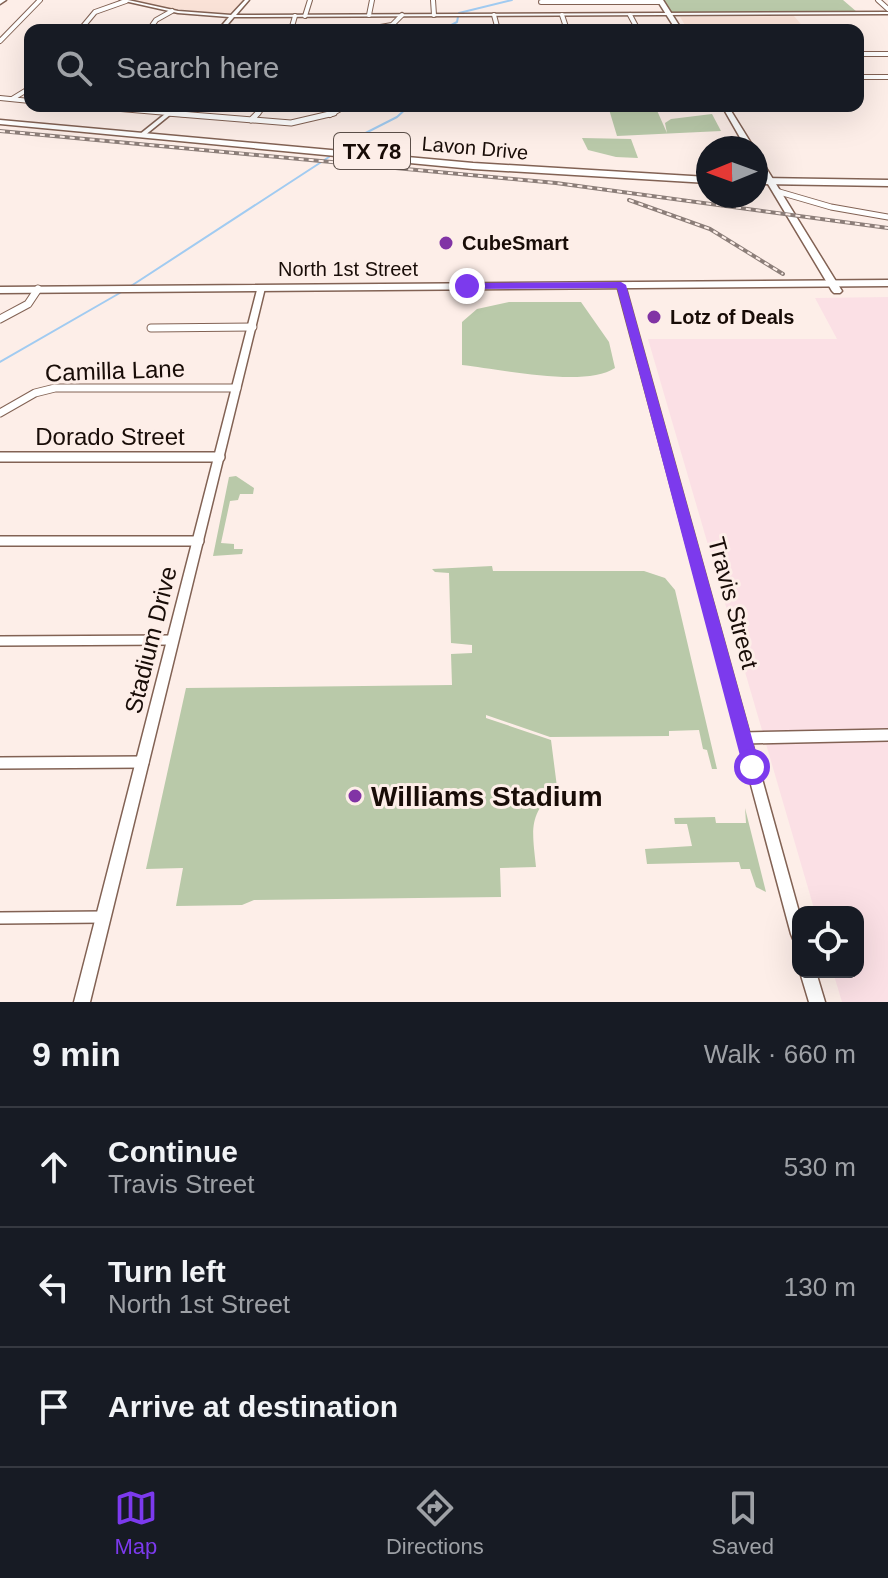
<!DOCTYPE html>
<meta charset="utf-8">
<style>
body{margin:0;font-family:Arial,sans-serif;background:#242831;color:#f1f3f6}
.controls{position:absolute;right:24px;bottom:24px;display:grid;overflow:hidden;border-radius:16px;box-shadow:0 8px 32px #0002}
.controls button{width:72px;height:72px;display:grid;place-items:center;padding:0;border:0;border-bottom:2px solid #363941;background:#171b24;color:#f1f3f6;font:40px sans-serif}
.compass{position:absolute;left:696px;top:136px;width:72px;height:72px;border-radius:50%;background:#171b24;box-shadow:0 8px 32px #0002;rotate:269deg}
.stop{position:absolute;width:24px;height:24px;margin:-18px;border:6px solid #7c3aed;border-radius:50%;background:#fff}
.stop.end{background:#7c3aed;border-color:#fff;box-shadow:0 2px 8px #0008}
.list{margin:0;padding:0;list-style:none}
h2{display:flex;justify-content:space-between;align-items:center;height:104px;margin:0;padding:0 32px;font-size:34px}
h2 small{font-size:26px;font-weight:400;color:#9ea1a6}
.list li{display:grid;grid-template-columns:52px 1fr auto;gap:24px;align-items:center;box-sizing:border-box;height:120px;padding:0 32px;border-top:2px solid #363941}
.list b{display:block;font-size:30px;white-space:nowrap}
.list p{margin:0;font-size:26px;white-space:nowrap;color:#9ea1a6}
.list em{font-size:26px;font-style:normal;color:#9ea1a6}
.icon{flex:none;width:44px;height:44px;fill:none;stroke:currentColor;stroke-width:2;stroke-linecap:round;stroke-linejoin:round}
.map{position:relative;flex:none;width:888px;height:1002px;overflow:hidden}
.search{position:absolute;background:#171b24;box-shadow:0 8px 32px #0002;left:24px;right:24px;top:24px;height:88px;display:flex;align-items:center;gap:20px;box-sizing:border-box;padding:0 28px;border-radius:16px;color:#9ea1a6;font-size:30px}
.sheet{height:464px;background:#171b24}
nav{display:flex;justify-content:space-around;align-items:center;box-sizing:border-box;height:112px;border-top:2px solid #363941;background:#171b24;font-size:22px;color:#9ea1a6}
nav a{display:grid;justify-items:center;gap:4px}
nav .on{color:#7c3aed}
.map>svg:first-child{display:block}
.industrial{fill:#fbe0e5}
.education{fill:#fae2d7}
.green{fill:#b9c9a9}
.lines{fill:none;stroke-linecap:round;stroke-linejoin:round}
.stream{stroke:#a1cbf1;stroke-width:2}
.minor-far4-casing{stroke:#826254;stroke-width:6}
.minor-far3-casing{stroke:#826254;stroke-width:7}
.minor-far2-casing{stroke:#826254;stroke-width:9}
.minor-far1-casing{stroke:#826254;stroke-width:12}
.minor-casing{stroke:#826254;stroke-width:14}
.tertiary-casing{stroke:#826254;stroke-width:3}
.secondary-casing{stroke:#826254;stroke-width:3}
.primary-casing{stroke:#826254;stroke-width:3}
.minor-far4{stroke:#fff;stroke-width:4}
.minor-far3{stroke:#fff;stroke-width:5}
.minor-far2{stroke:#fff;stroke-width:7}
.minor-far1{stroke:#fff;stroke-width:9}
.minor{stroke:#fff;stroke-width:11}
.tertiary{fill:#fff;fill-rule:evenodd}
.secondary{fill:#fff;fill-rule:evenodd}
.primary{fill:#fff;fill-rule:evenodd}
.rail-casing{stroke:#8c7e79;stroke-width:4}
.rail{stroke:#fdeee8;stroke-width:2;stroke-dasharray:5;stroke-linecap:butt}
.route{fill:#7c3aed}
.poi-dot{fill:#8134a5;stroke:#fdeee8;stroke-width:3}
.labels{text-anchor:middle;stroke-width:6;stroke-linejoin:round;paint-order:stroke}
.far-street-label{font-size:20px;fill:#180c07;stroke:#fdeee8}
.far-poi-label{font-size:20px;font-weight:bold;fill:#180c07;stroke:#fdeee8;text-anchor:start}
.shield{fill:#fdeee8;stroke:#5d504a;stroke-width:2}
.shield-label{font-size:22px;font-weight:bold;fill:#180c07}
.street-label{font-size:24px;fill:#180c07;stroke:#fdeee8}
.near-poi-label{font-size:28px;font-weight:bold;fill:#180c07;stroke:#fdeee8;text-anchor:start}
</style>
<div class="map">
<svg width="888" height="1002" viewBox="0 0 888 1002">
<rect width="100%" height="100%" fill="#fdeee8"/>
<path class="industrial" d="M888 297V1002H842L833 972H858V912H815L648 339H837L815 298Z"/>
<path class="education" d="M133 0H244L230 15 167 8Z
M794 16 806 30H688L680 17Z"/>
<path class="green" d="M663 0H843L857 12 671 14Z
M608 106H655L667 133 665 123 671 119 712 114 721 131 617 136Z
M582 138 631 139 638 158 616 157 588 150Z
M509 302H581L609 342 615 368C585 388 500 369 462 365V322L477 309Z
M236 476 254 488 253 494H240L238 500 230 501 221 543 234 544V549H243L242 554 213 556 229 477Z
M492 566 493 571H644L665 578 675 590 717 769H712L707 750 703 749 699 730 669 731V736L550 737 486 715V718L551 740 557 787C528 816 532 828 536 867L500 868 501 897 254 900 242 905 176 906 183 868 146 869 186 688 452 685 451 654 472 653V645L451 643 449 573 435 572 432 569Z
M745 808 766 892 756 887 750 869H741L739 862 647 864 645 849 692 846 687 824H675L674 818 715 817 716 823H746Z"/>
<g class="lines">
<path class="stream" d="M459 13 512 0
M442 30 457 22 458 17
M342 145 397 117 409 106
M131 286 329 157
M0 362 125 290"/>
<defs>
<path id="minor-far4" d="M433 0 434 15
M878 0 888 9
M541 2H661
M369 15 372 0
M494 15 498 30
M562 15 567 30
M630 15 638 30
M305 16 310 0
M80 30 95 12 126 1
M149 30 156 20 172 11
M291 30 295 16
M363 30 392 25 402 15
M0 41 40 0
M858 54H888
M858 77H888
M0 98 30 101
M12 99 30 88
M86 106 191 115
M256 115 265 106
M330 115 346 106"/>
<path id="minor-far3" d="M167 113 291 123 334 113
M251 120 258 113
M776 191 831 207 888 217"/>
<path id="minor-far2" d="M0 319 28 304 38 289
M151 328 253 327
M0 413 35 393 55 388H237"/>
<path id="minor-far1" d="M0 457H220
M0 541H199
M0 641 173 640"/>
<path id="minor" d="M744 738 888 735
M0 763 143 762
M0 918 103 917"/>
<path id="tertiary" d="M120 0H128L178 11 231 15 245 0H249L236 15 888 12V14L234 17 223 30H218L229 17 178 13Z
M175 106H181L144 136H140V134Z
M618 283H621L625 285 799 912H798V941L793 939 791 934 617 285Z
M258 286H264L265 288 90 1002H74Z
M800 972H816L825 1002H809Z"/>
<path id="secondary" d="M0 0H6L0 4Z
M657 0H663L682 30H676Z
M722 106H728L754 148H746Z
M756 156 760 158 842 291 840 293H834L832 291 756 164Z"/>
<path id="primary" d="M0 120 473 163 708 177V183L473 169 0 124Z
M756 178 888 180V186L756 184Z
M888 280V286L0 293V287Z"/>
</defs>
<use href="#minor-far4" class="minor-far4-casing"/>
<use href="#minor-far3" class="minor-far3-casing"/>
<use href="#minor-far2" class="minor-far2-casing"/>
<use href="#minor-far1" class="minor-far1-casing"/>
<use href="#minor" class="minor-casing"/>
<use href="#tertiary" class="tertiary-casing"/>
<use href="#secondary" class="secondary-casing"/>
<use href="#primary" class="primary-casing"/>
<use href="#minor-far4" class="minor-far4"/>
<use href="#minor-far3" class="minor-far3"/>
<use href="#minor-far2" class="minor-far2"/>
<use href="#minor-far1" class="minor-far1"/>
<use href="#minor" class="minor"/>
<use href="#tertiary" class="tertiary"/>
<use href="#secondary" class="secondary"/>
<use href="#primary" class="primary"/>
<defs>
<path id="rail" d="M0 131 556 183 888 228
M629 200 710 229 783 274"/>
</defs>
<use href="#rail" class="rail-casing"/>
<use href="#rail" class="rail"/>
</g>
<path class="route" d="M621 282 626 285 760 767 752 774 743 767 617 288 467 289 462 286 467 283Z"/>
<g class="poi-dot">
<circle cx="446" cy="243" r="8"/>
<circle cx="654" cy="317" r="8"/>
<circle cx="355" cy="796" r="8"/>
</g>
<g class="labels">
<g class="far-street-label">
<text transform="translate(475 148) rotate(5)" y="7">Lavon Drive</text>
<text x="348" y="276">North 1st Street</text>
</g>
<g class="far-poi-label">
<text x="462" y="250">CubeSmart</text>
<text x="670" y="324">Lotz of Deals</text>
</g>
<rect class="shield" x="334" y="133" width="76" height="36" rx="6"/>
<g class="shield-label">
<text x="372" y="159">TX 78</text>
</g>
<g class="street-label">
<text transform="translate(115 371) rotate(-2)" y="8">Camilla Lane</text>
<text x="110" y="445">Dorado Street</text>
<text transform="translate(733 603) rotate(75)" y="8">Travis Street</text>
<text transform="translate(151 640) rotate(-76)" y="8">Stadium Drive</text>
</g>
<g class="near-poi-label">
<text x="371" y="806">Williams Stadium</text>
</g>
</g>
</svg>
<div class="controls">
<button><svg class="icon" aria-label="locate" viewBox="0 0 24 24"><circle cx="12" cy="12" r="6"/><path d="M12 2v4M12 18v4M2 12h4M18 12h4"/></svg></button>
</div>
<svg class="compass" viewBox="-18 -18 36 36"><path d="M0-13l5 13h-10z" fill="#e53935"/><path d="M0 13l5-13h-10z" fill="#9ea1a6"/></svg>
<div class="stop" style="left:752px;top:767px"></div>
<div class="stop end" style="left:467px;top:286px"></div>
<div class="search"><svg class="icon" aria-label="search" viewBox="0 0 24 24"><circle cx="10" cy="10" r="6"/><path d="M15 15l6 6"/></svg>Search here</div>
</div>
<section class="sheet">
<h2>9 min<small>Walk · 660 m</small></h2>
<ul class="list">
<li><svg class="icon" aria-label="ahead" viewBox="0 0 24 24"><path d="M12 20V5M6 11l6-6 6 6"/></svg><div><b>Continue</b><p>Travis Street</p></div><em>530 m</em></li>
<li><svg class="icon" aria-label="left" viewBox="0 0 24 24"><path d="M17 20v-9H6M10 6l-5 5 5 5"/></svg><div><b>Turn left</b><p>North 1st Street</p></div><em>130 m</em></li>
<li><svg class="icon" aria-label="arrive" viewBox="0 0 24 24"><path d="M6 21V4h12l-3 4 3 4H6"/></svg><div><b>Arrive at destination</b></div></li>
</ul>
</section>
<nav>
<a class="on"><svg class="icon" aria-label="map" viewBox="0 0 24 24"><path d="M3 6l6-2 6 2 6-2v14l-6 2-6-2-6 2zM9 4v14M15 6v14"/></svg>Map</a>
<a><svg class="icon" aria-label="directions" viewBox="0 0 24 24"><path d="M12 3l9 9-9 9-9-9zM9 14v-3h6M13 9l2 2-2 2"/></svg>Directions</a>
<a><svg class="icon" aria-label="saved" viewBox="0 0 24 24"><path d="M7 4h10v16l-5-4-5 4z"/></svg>Saved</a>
</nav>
